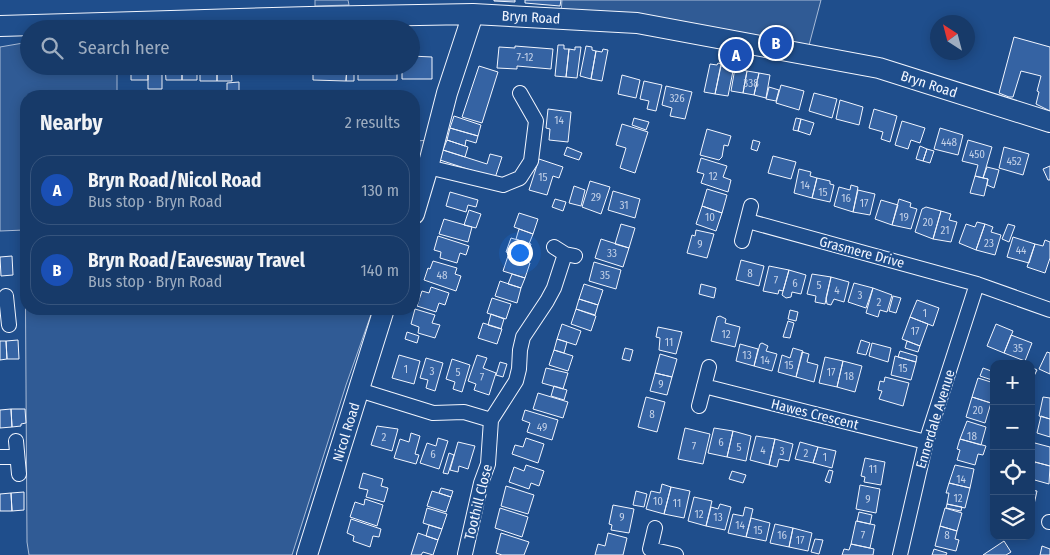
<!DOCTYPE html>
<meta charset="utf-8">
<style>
body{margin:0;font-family:"Fira Sans Condensed",sans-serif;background:#244571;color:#f1f3f6}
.controls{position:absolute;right:15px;bottom:15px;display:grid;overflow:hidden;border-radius:10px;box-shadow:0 2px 12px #0003}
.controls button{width:45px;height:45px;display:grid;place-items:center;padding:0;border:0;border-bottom:1px solid #36547d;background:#173a69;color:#f1f3f6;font:25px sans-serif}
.compass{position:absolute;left:930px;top:15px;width:45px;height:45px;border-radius:50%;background:#173a69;box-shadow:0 2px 12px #0003;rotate:324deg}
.you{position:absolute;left:519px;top:252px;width:18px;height:18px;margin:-12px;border:4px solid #fff;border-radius:50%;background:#1a73e8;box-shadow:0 0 0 8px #1a73e833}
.badge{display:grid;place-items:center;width:32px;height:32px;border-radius:50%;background:#8c9099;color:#fff;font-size:16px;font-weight:700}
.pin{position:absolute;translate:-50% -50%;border:2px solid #fff;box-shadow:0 1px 5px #0006}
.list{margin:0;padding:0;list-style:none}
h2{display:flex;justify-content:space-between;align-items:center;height:65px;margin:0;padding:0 20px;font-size:21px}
h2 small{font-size:16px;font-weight:400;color:#9eadc0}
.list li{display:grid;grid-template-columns:32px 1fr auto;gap:15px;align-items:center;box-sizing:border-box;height:70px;margin:0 10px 10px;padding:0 10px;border:1px solid #36547d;border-radius:20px}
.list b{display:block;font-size:19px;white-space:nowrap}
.list p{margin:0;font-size:16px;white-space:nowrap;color:#9eadc0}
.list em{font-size:16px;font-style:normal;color:#9eadc0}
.icon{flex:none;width:28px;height:28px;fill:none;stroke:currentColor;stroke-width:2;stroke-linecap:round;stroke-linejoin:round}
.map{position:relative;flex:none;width:1050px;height:555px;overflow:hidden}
.search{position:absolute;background:#173a69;box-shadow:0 2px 12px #0003;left:20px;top:20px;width:400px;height:55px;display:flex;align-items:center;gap:12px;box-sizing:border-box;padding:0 18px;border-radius:28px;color:#9eadc0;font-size:19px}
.panel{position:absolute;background:#173a69;box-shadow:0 2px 12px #0003;left:20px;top:90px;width:400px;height:225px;border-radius:20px}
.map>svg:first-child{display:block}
.green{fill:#305b95;stroke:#a8bbd7}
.building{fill:#3563a3;stroke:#f2f6ff}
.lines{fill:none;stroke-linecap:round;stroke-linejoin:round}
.street-casing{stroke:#f2f6ff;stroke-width:16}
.secondary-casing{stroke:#f2f6ff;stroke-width:22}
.street{stroke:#1f4e8c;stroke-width:14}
.secondary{stroke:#1f4e8c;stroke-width:20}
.labels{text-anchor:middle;stroke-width:4;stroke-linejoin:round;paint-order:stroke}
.number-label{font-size:11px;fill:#c3d1e8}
.street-label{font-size:14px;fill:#f2f6ff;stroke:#1f4e8c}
</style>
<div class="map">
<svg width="1050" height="555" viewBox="0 0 1050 555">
<rect width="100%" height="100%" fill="#1f4e8c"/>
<path class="green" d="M315 0H348L349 5 315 6Z
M562 0H821L808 49 561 13Z
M29 42V66H117V96H26V309H373L346 385 292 555H29L27 542 25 230 0 231V47Z
M432 140 414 195V141Z"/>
<path class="building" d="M494 0H515V2L494 1Z
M525 0H561L560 6 525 3Z
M1014 37 1050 47V111L1036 104 1039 92 1037 91 1041 76 1021 71 1013 97H1009L999 93Z
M558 45H564V49H569L566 77 555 76Z
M515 46 553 49 551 69 517 66V69L497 68 499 47 515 48Z
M586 46 592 47V50L596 51 591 79 580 76Z
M575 47H581L577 78 566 77 569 49 575 50Z
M603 49 608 50 602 81 591 79 596 51 602 52Z
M411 56 432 57V79H402V66H411Z
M718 63 721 64 715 94 704 92 710 64 717 65Z
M131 66H148V80H131Z
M148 66H162V89H148Z
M165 66H182V80H166Z
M182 66H197V80H182Z
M200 66H217V81H200Z
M217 66H231L232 81H217Z
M241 66H251V72L241 73Z
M251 66H265V73L251 74Z
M265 66H279V73H265Z
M279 66H289V73H279Z
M319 66H347L346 81 313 80V70H319Z
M347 66H354V81H346Z
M358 66H397V80H358Z
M479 66 498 72 482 123 462 117Z
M721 66H734L728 96 715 94Z
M735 68 747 71 743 93 731 91Z
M747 71 759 73 754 95 743 93Z
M759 73 770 75 766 98 754 95Z
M622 75 640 80 636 98 618 94Z
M644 81 662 85 656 111 647 109 649 101 640 99Z
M239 82V96H227V83Z
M781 85 804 91 799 110 776 103Z
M666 86 692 92 685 119 670 116 672 108 662 105Z
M769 87 779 90 776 101 766 99Z
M814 93 837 99 832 118 809 111Z
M840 100 863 107 859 125 836 119Z
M548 109 571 112 568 142 549 140 550 129 546 128Z
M874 109 897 116 890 142 881 139 883 132 869 128Z
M454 116 481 125 478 136 450 128Z
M634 118 649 122 646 130 632 125Z
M796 118 801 119 798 131 793 130Z
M801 119 814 123 810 135 798 131Z
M902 121 925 128 920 143 911 140 908 149 895 145Z
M622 124 648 132 635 173 620 168 626 148 616 145Z
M450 128 478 136 476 143 466 140 465 146 447 140Z
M940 128 963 135 958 155 934 149Z
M707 129 731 136 728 146 724 145 722 157 719 160 700 155Z
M447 140 468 147 465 157 443 150Z
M753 140 760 142 757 151 751 149Z
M968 140 992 147 983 178 975 176 978 165 962 161Z
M920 146 927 149 923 161 916 159Z
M567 147 582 153 579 160 564 155Z
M1004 147 1029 154 1023 175 999 168Z
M927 149 934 151 930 163 923 161Z
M443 150 487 164 490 154 502 157 495 178 440 160Z
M773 156 796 162 791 179 768 173Z
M701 158 727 166 723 177 731 180 728 192 701 183 704 174 697 172Z
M539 159 563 167 559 178 553 176 547 195 529 190Z
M1050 166V180H1048L1043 169Z
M987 167 999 170 994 188 987 185 988 179 983 178Z
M799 169 811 172 810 176 817 178 812 198 794 193Z
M975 176 988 179 984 196 970 193Z
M817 178 830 181V184L834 185 830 202 812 198Z
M590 181 610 187 601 214 582 207Z
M851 185 858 187 853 212 834 206 839 187 850 190Z
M574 186 585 190 581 206 569 203Z
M707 189 727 195 722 213 702 206Z
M858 190 875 194 870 215 853 212Z
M613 191 640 199 635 218 608 210Z
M450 192 478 200 476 207 468 205 466 212 446 206Z
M555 199 566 202 563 211 552 207Z
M899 199 911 203 910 207 917 209 911 229 892 225Z
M881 200 898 205 892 225 875 219Z
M702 206 722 213 716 231 696 224Z
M926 207 941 211 933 239 915 232 922 209Z
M469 210 481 214 476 228 464 225Z
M941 211 951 214 949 220 957 222 951 242 933 239Z
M519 213 538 219 533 234 514 227Z
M444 219 472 227 468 242 439 234Z
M977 222 985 224 976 250 959 243 966 224 975 227Z
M621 224 635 228 629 248 615 244Z
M985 224 993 227 991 232 1001 235 995 255 976 250Z
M1008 224 1015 226 1009 242 1002 239Z
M519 229 533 234 529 244 516 239Z
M696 230 714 234 707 258 687 253 692 235 695 236Z
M438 236 469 246 466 255 460 253 457 263 440 258 441 252 434 250Z
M1013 237 1035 244 1029 263 1007 257Z
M511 238 531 244 526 259 506 252Z
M601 239 629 248 623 267 595 258Z
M1045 240 1050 242V258L1045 273 1027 267 1035 244 1043 246Z
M12 256 13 275 1 276 0 257Z
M508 256 530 263 525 278 503 271Z
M741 260 764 266 759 286 736 280Z
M433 261 457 268 455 274 461 276 456 291 424 280 428 268 430 269Z
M594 262 621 270 616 289 589 281Z
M769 266 789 270 783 291 779 290 778 294 763 291Z
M789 270 806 275 801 294 792 292 791 297 786 298 782 295Z
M512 274 525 278 521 288 508 284Z
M812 274 831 277 825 304 815 302 816 296 807 294Z
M831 277 849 282 844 302 834 299 831 305 827 304 826 298Z
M500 281 521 288 517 303 495 296Z
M854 283 873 288 866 308 848 302Z
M584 284 603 290 598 305 579 299Z
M701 284 716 288 714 298 699 294Z
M431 287 449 293 445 305 439 303 436 312 417 306 422 291 429 293Z
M873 288 892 295 887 312 880 310 878 317 866 313Z
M893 296 901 298 896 313 889 311Z
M492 298 511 304 506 319 487 313Z
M579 299 598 305 595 315 576 309Z
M917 300 939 308 933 326 910 317Z
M415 309 435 315 432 323 440 325 435 338 418 333 419 327 411 324Z
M576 309 596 316 591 331 571 324Z
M790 310 798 312 796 321 788 319Z
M491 314 504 319 501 329 488 325Z
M720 316 726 319 725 323 740 327 735 347 711 341 717 317Z
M910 317 928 324 920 346 902 339Z
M788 321 794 323 790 338 783 337Z
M483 323 502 329 497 344 478 338Z
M562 324 581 331 576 345 557 339Z
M996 324 1013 331 1004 353 987 346Z
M658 327 682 332 676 354 659 350 660 338 656 337Z
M407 332 419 336 417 343 405 339Z
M1011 335 1032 343 1025 361 1004 353Z
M557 339 567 342 564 353 554 350Z
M18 340 19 359H7L6 341Z
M861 340 870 343 866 355 857 353Z
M0 341H6L7 359 0 360Z
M907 341 920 346 918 352 905 348Z
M762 343 768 346 766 351 777 354 772 371 754 366 760 344Z
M872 343 891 348 888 362 869 356Z
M740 344 758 349 754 366 736 361Z
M625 348 633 350 630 361 622 359Z
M793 348 803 351 796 377 778 372 782 355 790 358Z
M554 350 573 356 568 371 549 365Z
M900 351 917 356 916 362 898 357Z
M802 352 809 354 807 362 818 365 814 382 796 377Z
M1047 352 1050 353V374L1039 369Z
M660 354 677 359 672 377 655 373Z
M399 355 420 361 414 384 392 378Z
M477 355 487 358 483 368 496 373 489 395 474 390 476 384 468 381Z
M895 356 916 362 911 380 891 375Z
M825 357 843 361 837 387 819 383Z
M426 358 443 363 435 391 426 388 428 380 420 378Z
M452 359 470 365 462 392 453 389 455 382 446 379Z
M843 361 862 366 855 392 837 387Z
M500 362 507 364 503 377 496 375Z
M1031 367 1037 370 1031 382Z
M546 368 568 373 563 389 542 383Z
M983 368 994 372 992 380 980 376Z
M655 373 672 377 667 395 650 391Z
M885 377 909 383 903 406 879 399 882 391 878 390 880 381 884 382Z
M978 378 994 383V404L972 397Z
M554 386 567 390 564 400 551 396Z
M538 393 568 402 563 418 533 409Z
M646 397 665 402 657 432 638 427Z
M972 397 991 403 985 423 966 417Z
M1043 397 1050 398V419L1039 416Z
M11 409 12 427 0 428V410Z
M11 409H25L26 423 21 424V426L12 427Z
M525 410 558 420 552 440 527 432 530 423 522 420Z
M1041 416 1050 419V437L1037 433Z
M967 421 986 427 981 445 960 439Z
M377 426 398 429 392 451 371 445Z
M685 428 710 434 703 464 678 459Z
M714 428 733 431 727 457 708 453Z
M733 431 751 436 746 461 727 457Z
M411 433 420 436 415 454 419 455 416 464 394 458 400 439 409 442Z
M756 436 775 439 769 465 750 460Z
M438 438 448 441 439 469 420 463 427 443 436 446Z
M526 438 544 444 538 463 512 454 515 445 523 447Z
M775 439 793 444 789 461 779 459 777 467 769 465Z
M960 439 986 446 983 455 978 454 975 465 957 460 960 450 957 449Z
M458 442 475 446 468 469 459 466 458 472 450 470Z
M800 442 818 447 813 463 795 459Z
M1031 442 1050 447V466L1031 461Z
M818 447 836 451 832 468 813 463Z
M449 453 454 455 448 474 443 473Z
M865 458 885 462 881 485 864 482 865 477 861 476Z
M1035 462 1050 466 1049 484 1031 479Z
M526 465 544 471 539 486 531 483 529 489 509 482 514 467 524 471Z
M955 465 974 469 970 488 949 483Z
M829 470 833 471 830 483 825 481Z
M732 471 746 475 743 483 729 479Z
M363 473 383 479 381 486 388 488 384 502 366 497 368 490 359 488Z
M949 483 970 488 965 508 947 504 949 493H946Z
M662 484 671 487 664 514 646 509 651 491 660 493Z
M860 485 880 489 876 513 856 509Z
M506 486 534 495 528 514 501 506Z
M671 487 690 491 684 518 664 514Z
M441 488 453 491 451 497 439 493Z
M1031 490 1037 491 1033 509H1031Z
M432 491 451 497 446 512 427 506Z
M636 491 647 494 644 507 633 505Z
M24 492V510L12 511 11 493Z
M11 493 12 511H0V494Z
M694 497 712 501 706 526 688 521Z
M365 499 383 505 377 526 350 517 355 502 364 505Z
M720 504 731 507 725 530 706 526 711 507 718 509Z
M947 504 962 507 961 511 946 508Z
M613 505 634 509 629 533 611 530 612 525 609 524Z
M745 507 753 509 746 537 728 533 733 514 743 516Z
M427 508 447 514 442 529 423 523Z
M500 508 528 517 522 537 495 528Z
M945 508 962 513 957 531 940 526Z
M859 512 872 515 870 524 857 521Z
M751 518 770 523 766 541 746 537Z
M351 519 381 529 379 537 373 536 370 547 353 541 354 536 347 533Z
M856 521 875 525 870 548 851 544Z
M775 524 793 528 789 547 770 543Z
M429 525 442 529 438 540 426 536Z
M940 526 957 531 955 539 959 540 956 551 935 546Z
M793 528 812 533 808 551 789 547Z
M418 533 438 540 433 555 423 552 421 555H411Z
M501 533 529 542 524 555H502L496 553Z
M608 533 627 538 623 555H595L598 544 605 546Z
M815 539 823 540 819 554 811 552Z
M1004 541 1011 552 1006 555H983Z
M851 544 874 549 873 555H842L844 549 849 550Z
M1042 546 1050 549V555H1040Z
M934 549 947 553 946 555H932Z"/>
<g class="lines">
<defs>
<path id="street" d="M428 167 503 185 520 178 531 161 536 121 520 93
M748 221 977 284 1050 310
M742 241 751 206
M554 247 565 254 575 256
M6 296 9 325
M704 386 926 442
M359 390 433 413 464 412 491 420
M699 406 709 367
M16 441 19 474
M0 457H17
M1049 522H1050
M655 528 650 549 676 555
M465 554 481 483 488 464 491 420 516 381 519 369 520 350 523 337 547 301 554 288 565 254
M900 555 926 442 977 284"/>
<path id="secondary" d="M0 26 310 17 473 14 637 23 879 68 1050 122
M414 214 428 167 447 93 473 14
M307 555 384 309"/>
</defs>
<use href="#street" class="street-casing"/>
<use href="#secondary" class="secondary-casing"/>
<use href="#street" class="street"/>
<use href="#secondary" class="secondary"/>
</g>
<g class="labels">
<g class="number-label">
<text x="525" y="61">7-12</text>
<text x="751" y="87">338</text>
<text x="677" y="102">326</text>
<text x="559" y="124">14</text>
<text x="949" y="146">448</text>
<text x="977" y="158">450</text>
<text x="1014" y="165">452</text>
<text x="713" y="180">12</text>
<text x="543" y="181">15</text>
<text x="805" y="189">14</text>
<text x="823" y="196">15</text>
<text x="596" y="201">29</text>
<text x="846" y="202">16</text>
<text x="864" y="207">17</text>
<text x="624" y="209">31</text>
<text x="710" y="221">10</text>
<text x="904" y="221">19</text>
<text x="928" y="226">20</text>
<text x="945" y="234">21</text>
<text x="989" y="247">23</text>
<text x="700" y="248">9</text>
<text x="1021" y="254">44</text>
<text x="612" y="257">33</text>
<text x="750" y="277">8</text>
<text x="442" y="279">48</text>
<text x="605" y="279">35</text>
<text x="776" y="284">7</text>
<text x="795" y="287">6</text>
<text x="819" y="289">5</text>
<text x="837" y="294">4</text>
<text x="860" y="299">3</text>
<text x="879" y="306">2</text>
<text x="925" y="317">1</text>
<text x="915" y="335">17</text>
<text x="726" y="338">12</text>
<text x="669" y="346">11</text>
<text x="1018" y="352">35</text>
<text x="747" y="359">13</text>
<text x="765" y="364">14</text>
<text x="789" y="369">15</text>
<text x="903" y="372">15</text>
<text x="406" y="373">1</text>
<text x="432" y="375">3</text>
<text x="458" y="376">5</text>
<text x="831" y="376">17</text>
<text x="849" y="380">18</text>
<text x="482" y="381">7</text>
<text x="661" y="388">9</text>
<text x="978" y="414">20</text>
<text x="652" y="418">8</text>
<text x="542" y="431">49</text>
<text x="972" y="440">18</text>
<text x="384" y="441">2</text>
<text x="721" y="446">6</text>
<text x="694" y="450">7</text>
<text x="739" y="451">5</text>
<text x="763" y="454">4</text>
<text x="782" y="455">3</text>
<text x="806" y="457">2</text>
<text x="433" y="458">6</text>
<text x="825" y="461">1</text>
<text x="873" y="473">11</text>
<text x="961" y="483">14</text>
<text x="958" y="502">12</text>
<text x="868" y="503">9</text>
<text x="658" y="505">10</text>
<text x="677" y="507">11</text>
<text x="699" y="518">12</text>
<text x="622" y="521">9</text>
<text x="718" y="521">13</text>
<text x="740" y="529">14</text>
<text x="758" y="534">15</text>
<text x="782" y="539">16</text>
<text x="863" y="539">7</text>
<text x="947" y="539">8</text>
<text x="800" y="544">17</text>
</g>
<g class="street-label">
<text transform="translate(531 17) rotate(3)" y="5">Bryn Road</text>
<text transform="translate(929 84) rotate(18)" y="5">Bryn Road</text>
<text transform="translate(862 252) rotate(15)" y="5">Grasmere Drive</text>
<text transform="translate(815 414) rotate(14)" y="5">Hawes Crescent</text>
<text transform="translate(935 419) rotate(-73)" y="5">Ennerdale Avenue</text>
<text transform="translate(346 432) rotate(-73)" y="5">Nicol Road</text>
<text transform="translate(478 502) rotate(-76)" y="5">Toothill Close</text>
</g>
</g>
</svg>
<div class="controls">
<button>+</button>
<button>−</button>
<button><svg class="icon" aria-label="locate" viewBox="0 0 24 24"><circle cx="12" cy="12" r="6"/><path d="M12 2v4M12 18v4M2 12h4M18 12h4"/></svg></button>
<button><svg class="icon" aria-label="layers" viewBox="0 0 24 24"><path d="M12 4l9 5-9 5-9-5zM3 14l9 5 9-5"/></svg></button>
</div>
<svg class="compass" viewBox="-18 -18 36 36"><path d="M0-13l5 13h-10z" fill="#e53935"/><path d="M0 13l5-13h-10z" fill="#9eadc0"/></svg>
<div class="you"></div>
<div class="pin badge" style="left:736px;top:55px;background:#1a4fb4">A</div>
<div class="pin badge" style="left:776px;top:43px;background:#1a4fb4">B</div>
<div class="search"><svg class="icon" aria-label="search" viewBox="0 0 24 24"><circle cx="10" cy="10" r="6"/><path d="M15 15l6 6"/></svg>Search here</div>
<section class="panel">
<h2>Nearby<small>2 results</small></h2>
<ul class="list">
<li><span class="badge" style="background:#1a4fb4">A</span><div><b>Bryn Road/Nicol Road</b><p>Bus stop · Bryn Road</p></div><em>130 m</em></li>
<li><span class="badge" style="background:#1a4fb4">B</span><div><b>Bryn Road/Eavesway Travel</b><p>Bus stop · Bryn Road</p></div><em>140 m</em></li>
</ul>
</section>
</div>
